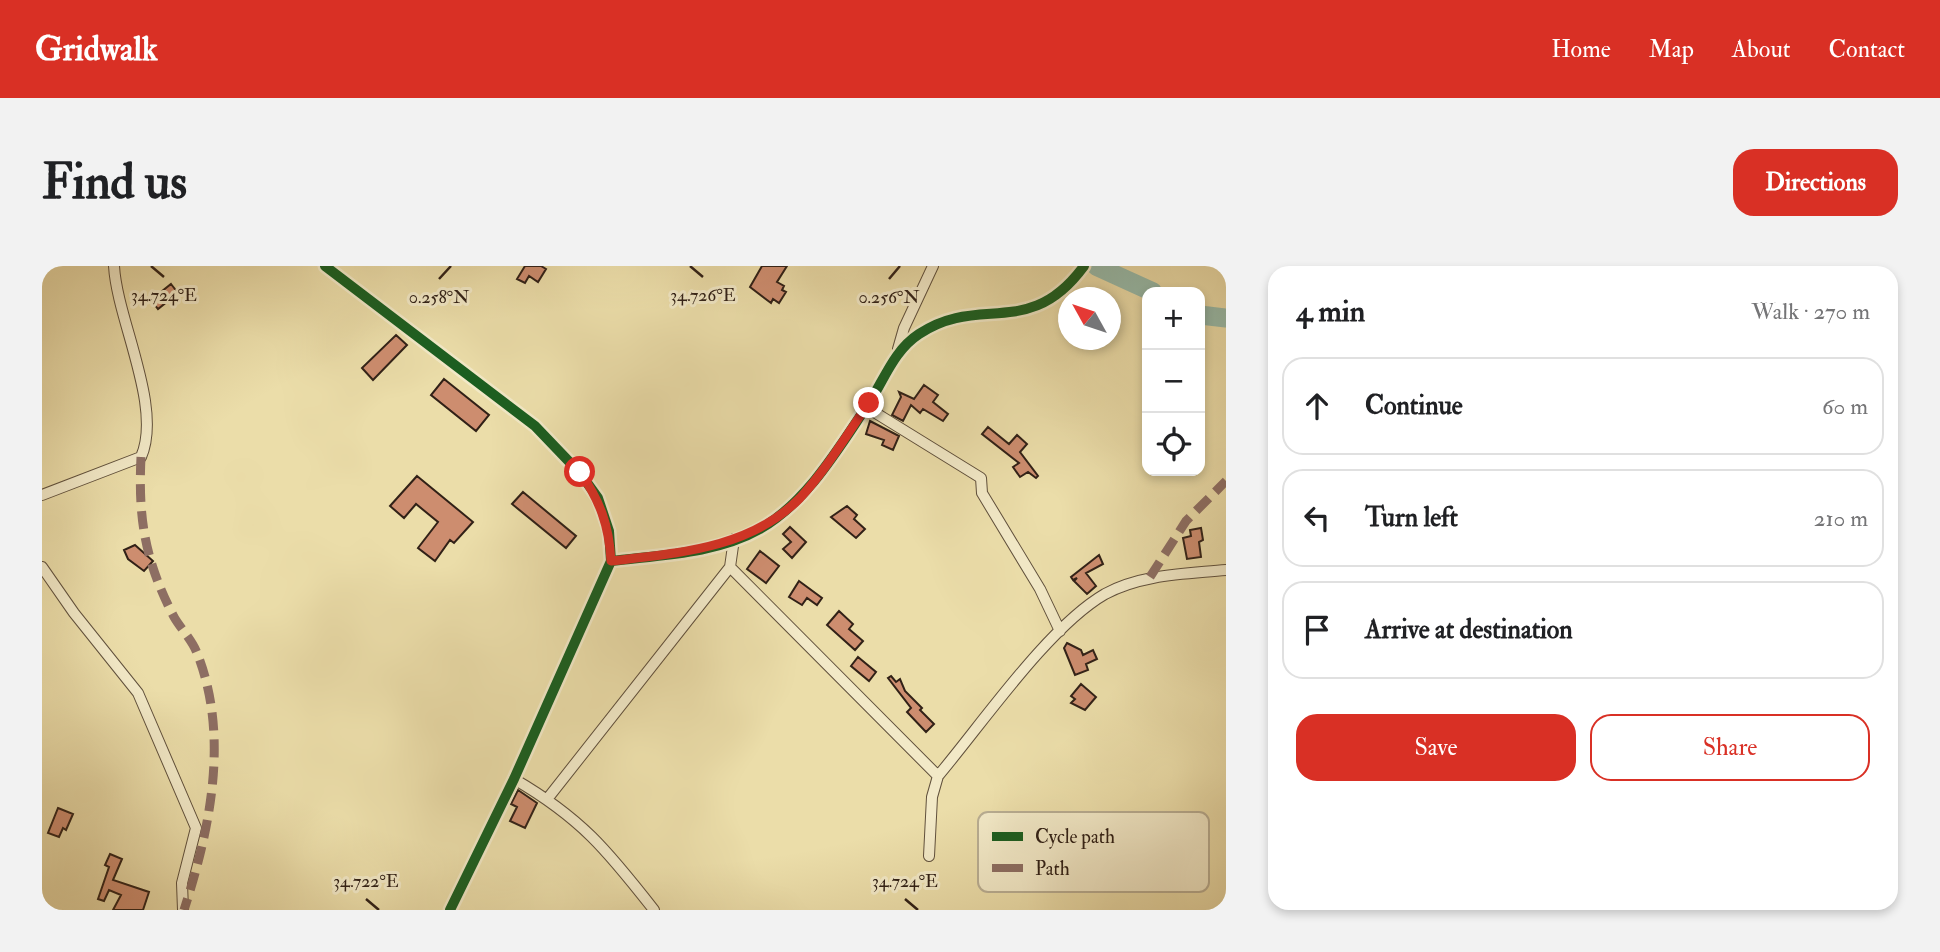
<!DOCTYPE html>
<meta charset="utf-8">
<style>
body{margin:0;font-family:"IM FELL Double Pica",serif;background:#f2f2f2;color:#202124}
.controls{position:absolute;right:21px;top:21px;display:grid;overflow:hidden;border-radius:14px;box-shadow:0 4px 10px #0003}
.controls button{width:63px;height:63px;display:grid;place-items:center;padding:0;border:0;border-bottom:2px solid #e0e0e0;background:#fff;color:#202124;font:35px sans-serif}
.compass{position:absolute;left:1016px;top:21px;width:63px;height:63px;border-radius:50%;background:#fff;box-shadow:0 4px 10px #0003;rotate:310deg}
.stop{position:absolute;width:21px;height:21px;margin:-16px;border:5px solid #d93025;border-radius:50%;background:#fff}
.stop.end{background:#d93025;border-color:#fff;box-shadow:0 2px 7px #0008}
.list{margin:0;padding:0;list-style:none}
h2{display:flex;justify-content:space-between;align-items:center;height:91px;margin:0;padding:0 28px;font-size:30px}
h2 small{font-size:23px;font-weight:400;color:#757577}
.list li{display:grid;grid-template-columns:46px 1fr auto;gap:21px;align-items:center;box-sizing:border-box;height:98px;margin:0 14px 14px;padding:0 14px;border:2px solid #e0e0e0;border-radius:21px}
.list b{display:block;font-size:26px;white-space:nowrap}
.list em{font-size:23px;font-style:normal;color:#757577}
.actions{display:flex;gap:14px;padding:21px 28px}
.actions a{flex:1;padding:16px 0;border:2px solid #d93025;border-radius:21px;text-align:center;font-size:24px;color:#d93025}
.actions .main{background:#d93025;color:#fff}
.icon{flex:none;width:38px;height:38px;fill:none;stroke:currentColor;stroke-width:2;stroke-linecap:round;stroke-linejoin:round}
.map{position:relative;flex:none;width:1184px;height:644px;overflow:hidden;border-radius:21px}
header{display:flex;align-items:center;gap:42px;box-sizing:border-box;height:98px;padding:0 35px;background:#d93025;color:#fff}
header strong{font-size:33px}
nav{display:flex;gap:38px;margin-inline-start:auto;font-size:24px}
.intro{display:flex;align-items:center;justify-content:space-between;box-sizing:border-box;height:168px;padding:0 42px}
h1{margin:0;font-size:49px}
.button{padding:18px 32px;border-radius:21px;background:#d93025;color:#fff;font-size:24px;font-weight:700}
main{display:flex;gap:42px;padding:0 42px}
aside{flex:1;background:#fff;border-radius:21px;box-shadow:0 4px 10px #0003}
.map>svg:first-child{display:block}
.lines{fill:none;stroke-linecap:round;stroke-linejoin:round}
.river{stroke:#98bbaa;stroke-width:19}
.building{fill:#cd8d6f;stroke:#312117;stroke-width:2}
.street-casing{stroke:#60503c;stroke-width:12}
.street{stroke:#f2e9c7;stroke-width:10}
.quiet{stroke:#8d6e63;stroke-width:9;stroke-dasharray:18 9;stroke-linecap:butt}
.cycleway-casing{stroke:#f2e9c7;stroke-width:15}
.cycleway{stroke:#1b5e20;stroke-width:10}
.route{stroke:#d93025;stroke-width:9}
.ticks{fill:none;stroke:#312117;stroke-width:2.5}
.key{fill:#f2e9c7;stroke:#b8ad92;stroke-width:2}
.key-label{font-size:19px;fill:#312117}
.ticks-label{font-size:18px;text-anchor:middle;fill:#312117;stroke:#f2e9c7;stroke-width:6;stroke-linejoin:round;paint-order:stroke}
</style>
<header>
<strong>Gridwalk</strong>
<nav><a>Home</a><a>Map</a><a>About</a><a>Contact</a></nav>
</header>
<div class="intro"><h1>Find us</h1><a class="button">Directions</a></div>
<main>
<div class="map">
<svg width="1184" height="644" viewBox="0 0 1184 644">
<rect width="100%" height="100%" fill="#ebdda9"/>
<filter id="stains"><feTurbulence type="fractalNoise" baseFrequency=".00286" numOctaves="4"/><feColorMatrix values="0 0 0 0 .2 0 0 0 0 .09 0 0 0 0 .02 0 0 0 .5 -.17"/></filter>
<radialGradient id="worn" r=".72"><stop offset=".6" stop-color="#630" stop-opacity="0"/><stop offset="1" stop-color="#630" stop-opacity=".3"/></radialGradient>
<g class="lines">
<path class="river" d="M1054 0 1111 26
M1158 49 1184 52"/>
</g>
<path class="building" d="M483 0H499L504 3 496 16 487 10 483 17 475 13Z
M720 0H745L735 16 742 20 740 24 744 26 737 37 731 33 729 37 708 21Z
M129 18 136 27 116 43 109 34Z
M354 69 365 79 331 114 320 102Z
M402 113 447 149 434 165 389 129Z
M882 119 896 129 891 136 906 148 901 155 881 143 878 147 869 139 861 155 850 149 859 131 857 126 872 133Z
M828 155 857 170 851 184 840 179 842 174 824 168Z
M946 161 967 178 975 169 985 178 978 186 996 210 994 212 986 206 978 211 971 201 977 197 940 168Z
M375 210 431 256 412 277 408 274 393 295 376 282 396 256 374 238 362 252 348 240Z
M481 226 534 270 524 282 470 238Z
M805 240 815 249 812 253 823 263 814 272 789 251Z
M748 261 764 276 750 292 741 283 749 276 741 268Z
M1159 262 1161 274 1157 276 1159 291 1145 293 1141 272 1149 270 1148 264Z
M93 279 111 295 102 305 86 293 82 284Z
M718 285 737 300 724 317 705 303Z
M1057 289 1061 298 1044 307 1054 320 1045 328 1032 315 1035 312 1031 314 1029 311Z
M757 315 780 332 775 339 765 332 760 339 747 331Z
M797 345 811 358 807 363 821 375 813 384 785 359Z
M1025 377 1039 384 1041 389 1051 384 1055 393 1044 398 1046 404 1033 409 1022 382Z
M816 391 834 406 827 415 809 400Z
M849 410 854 416 858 413 863 425 880 442 878 444 892 458 884 466 865 446 869 442 846 412Z
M1039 418 1054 431 1043 444 1029 437 1033 433 1029 430Z
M476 524 495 537 483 562 468 555 475 541 469 538Z
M16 542 31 548 24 564 21 562 17 571 6 567Z
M68 588 80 593 71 614 107 626 101 644H71L79 629 67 624 62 635 56 633 67 601 63 599Z"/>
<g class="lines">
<defs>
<path id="street" d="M283 0 493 160 538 207 556 232 567 265 569 295 472 513 408 644
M856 83 862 62 891 0
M824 141 939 212 940 227 998 323 1018 365
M0 229 99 191C121 141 75 54 72 0
M569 295C618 289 674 288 718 263 765 236 796 183 825 140 842 115 851 85 877 68 938 27 987 75 1042 0
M0 301 32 347 96 427 154 562 140 617 141 644
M688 301 896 510
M472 513C539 552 565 584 612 644
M506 532 688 301 692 273
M887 590 890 531 896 510C940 458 1006 361 1063 328 1100 308 1144 308 1184 304"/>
</defs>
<use href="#street" class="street-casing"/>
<use href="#street" class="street"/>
<path class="quiet" d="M99 191C96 253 103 295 132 351 139 363 150 374 155 387 188 470 168 563 142 644
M1108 311 1144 255 1184 215"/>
<defs>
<path id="cycleway" d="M283 0 493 160 538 207 556 232 567 265 569 295 472 513 408 644
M569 295C618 289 674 288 718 263 765 236 796 183 825 140 842 115 851 85 877 68 938 27 987 75 1042 0"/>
</defs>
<use href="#cycleway" class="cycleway-casing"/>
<use href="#cycleway" class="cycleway"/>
</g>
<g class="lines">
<path class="route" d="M538 206C558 235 567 259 569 295 635 287 708 283 758 232 784 204 805 168 827 137"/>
</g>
<path class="ticks" d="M109 0 122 11M648 0 661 11M397 13 409 0M847 13 858 0M324 633 337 644M863 633 876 644"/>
<rect x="936" y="546" width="231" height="80" rx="10" class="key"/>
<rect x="950" y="566" width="31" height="9" fill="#1b5e20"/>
<rect x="950" y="598" width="31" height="8" fill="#8d6e63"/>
<g class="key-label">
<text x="993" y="577">Cycle path</text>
<text x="993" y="609">Path</text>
</g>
<g class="ticks-label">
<text x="122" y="35">34.724°E</text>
<text x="661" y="35">34.726°E</text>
<text x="397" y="37">0.258°N</text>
<text x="847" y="37">0.256°N</text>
<text x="324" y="621">34.722°E</text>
<text x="863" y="621">34.724°E</text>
</g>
<rect width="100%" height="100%" filter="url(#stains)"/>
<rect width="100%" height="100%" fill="url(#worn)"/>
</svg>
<div class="controls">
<button>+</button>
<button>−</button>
<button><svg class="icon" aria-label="locate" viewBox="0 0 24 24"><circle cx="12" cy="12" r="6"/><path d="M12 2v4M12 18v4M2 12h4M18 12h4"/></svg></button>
</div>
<svg class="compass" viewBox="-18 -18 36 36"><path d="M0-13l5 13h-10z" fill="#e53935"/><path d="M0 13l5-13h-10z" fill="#757577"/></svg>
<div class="stop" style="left:538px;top:206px"></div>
<div class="stop end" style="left:827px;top:137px"></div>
</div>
<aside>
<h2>4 min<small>Walk · 270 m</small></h2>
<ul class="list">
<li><svg class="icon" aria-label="ahead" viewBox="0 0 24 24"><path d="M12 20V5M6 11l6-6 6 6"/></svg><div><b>Continue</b></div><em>60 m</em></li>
<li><svg class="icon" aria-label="left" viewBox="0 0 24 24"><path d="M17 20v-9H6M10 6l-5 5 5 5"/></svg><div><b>Turn left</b></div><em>210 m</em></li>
<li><svg class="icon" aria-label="arrive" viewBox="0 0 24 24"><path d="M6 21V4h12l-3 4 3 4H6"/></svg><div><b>Arrive at destination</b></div></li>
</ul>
<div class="actions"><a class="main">Save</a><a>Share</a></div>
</aside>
</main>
